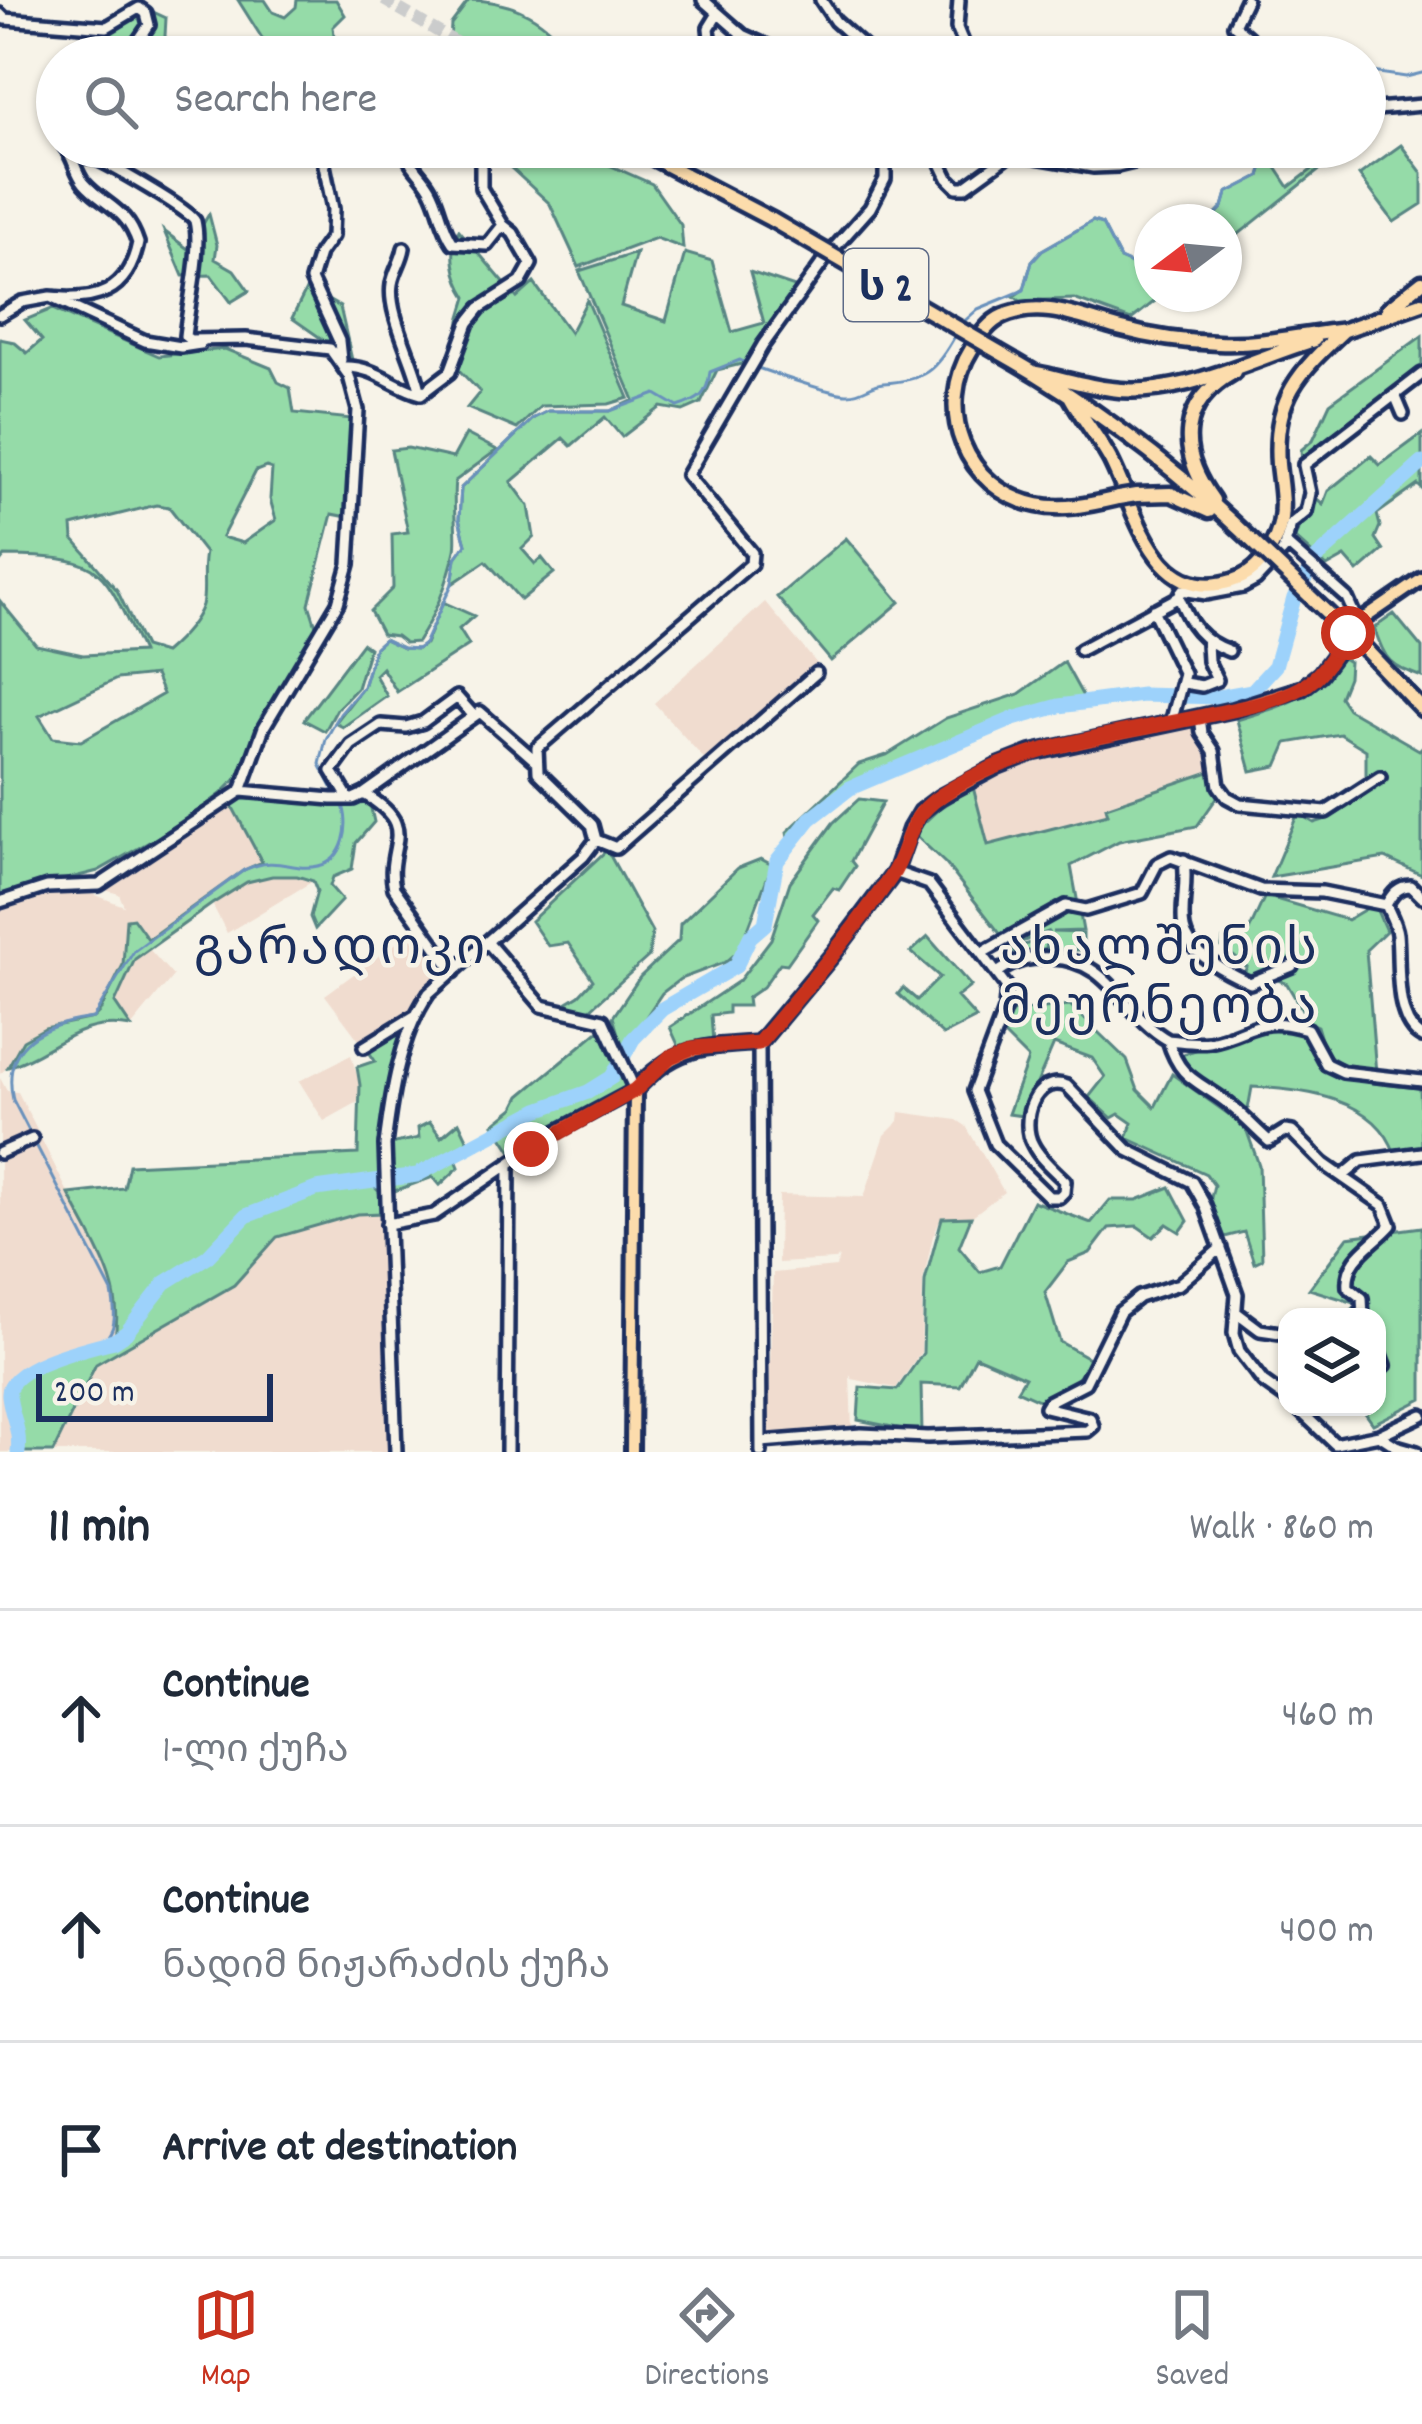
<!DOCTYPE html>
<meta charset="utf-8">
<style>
body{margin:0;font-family:Dekko,"Noto Sans Georgian",sans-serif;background:#f6f6f7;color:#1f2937}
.controls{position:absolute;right:36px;bottom:36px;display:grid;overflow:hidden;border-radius:24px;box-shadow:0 3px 9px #0004}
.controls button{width:108px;height:108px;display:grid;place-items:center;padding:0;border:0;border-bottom:3px solid #e0e1e3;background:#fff;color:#1f2937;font:60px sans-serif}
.compass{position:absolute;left:1134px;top:204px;width:108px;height:108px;border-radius:50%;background:#fff;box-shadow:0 3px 9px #0004;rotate:254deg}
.scale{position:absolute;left:36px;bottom:30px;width:237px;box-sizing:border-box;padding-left:12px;border:6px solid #1b2f5e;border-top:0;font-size:33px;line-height:42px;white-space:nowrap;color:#1b2f5e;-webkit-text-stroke:9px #f7f3e8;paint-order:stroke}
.stop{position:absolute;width:36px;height:36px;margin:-27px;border:9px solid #c8321e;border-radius:50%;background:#fff}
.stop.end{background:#c8321e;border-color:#fff;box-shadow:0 3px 12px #0008}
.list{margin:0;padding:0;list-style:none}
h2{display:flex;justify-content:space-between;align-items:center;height:156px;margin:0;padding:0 48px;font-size:51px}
h2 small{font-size:39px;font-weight:400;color:#747a83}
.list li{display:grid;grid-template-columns:78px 1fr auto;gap:36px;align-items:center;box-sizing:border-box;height:216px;padding:0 48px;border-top:3px solid #e0e1e3}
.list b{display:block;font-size:45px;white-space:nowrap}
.list p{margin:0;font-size:39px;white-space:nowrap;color:#747a83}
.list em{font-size:39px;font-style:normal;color:#747a83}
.icon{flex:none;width:66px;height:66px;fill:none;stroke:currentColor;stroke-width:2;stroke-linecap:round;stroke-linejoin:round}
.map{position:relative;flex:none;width:1422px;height:1452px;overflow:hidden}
.search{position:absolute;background:#fff;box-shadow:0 3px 9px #0004;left:36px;right:36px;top:36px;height:132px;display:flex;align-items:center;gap:30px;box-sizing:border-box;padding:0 42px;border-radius:66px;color:#747a83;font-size:45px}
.sheet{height:804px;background:#fff}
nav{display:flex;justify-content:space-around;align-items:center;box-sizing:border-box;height:168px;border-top:3px solid #e0e1e3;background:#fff;font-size:33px;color:#747a83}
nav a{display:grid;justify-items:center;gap:6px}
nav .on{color:#c8321e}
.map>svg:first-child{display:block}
.built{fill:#f0dccf}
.green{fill:#95dba8;stroke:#588583;stroke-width:3;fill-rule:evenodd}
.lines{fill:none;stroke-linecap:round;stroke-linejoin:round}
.stream{stroke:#6991bc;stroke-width:3}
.river{stroke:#9dd2fb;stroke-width:15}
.highway-tunnel{stroke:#cbcccc;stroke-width:12;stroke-dasharray:12 6;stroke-linecap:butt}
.minor-casing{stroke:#1b2f5e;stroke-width:18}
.major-casing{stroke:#1b2f5e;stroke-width:20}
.highway-casing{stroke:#1b2f5e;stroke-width:21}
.minor{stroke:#f7f3e8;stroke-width:9}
.major{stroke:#fcdcac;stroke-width:10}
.highway{stroke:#fcdcac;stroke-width:12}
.highway-bridge-casing{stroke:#1b2f5e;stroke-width:21;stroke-linecap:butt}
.highway-bridge{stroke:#fcdcac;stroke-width:12}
.route{stroke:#c8321e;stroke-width:15}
.labels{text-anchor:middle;stroke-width:9;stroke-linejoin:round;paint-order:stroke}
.shield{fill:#f7f3e8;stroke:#5d6a87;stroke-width:3}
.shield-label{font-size:42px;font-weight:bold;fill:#1b2f5e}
.quarter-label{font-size:51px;letter-spacing:3px;fill:#1b2f5e;stroke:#f7f3e8}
</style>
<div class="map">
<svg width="1422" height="1452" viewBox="0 0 1422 1452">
<rect width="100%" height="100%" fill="#f7f3e8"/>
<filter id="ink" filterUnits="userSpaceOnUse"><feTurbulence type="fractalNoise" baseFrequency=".00833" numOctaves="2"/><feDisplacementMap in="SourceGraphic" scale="24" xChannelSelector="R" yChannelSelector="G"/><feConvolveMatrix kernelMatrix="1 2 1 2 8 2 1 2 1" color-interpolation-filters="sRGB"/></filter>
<g filter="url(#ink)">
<path class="built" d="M765 602 818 665 706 761 654 703Z
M1199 726 1209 746 1212 771 1107 807 1108 814 988 845 973 787 986 777 1091 746Z
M231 804 263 861 244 870 148 939 133 919H127L123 965 100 1011 93 1018 45 1028 24 1040 8 1067 0 1074V907L50 890 85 891 124 906 119 894 105 890Z
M272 876H297L313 881 227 933 212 904 247 882Z
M413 931 445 975 401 1017 361 1043 325 995Z
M150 950 173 976 131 1027 115 1004 135 959Z
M351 1055 360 1085V1101L324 1121 299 1081Z
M0 1078 7 1091 18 1092 116 1289 120 1315 114 1341 52 1361 14 1411 18 1452H0Z
M900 1112 957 1120 966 1126 1004 1192 971 1217 941 1218 933 1236 923 1281 921 1352 896 1388 852 1379 850 1375 852 1431 768 1438 773 1273 836 1267 839 1257 835 1260 778 1263 779 1195 864 1197 885 1135 899 1121Z
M383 1213 390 1452H53L95 1364 234 1285 277 1237 357 1214Z"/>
<path class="green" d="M238 0H265L273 12 285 17 296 7 297 0H336L345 15 333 27 337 57H274Z
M469 0C511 0 550 19 571 57H449L451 24Z
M134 3 166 18 165 36 178 57H120L121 48 104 23Z
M1401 145 1422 173V204L1394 222 1359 175Z
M509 147H568L652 184 681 225 683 248 656 238 579 267 550 204 509 166 501 151Z
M1260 147H1267L1269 157 1289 187 1339 149 1342 152 1224 246V222H1209L1223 207 1227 193 1260 176 1263 166Z
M209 214 217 245 215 259 234 270 249 291 231 302 211 275 183 276 164 231 188 249Z
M1093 221 1102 224 1120 259 1136 266 1152 260V294H1164L1131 320 1074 299 1020 301 1014 296 1024 289 1032 261 1042 250Z
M459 230 517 298 534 283 570 333 587 300 629 398 609 404 541 406 517 429 467 408 480 392 457 368 460 320 467 297C454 277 449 251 459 230Z
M636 253 621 306 666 321 685 253 712 261 732 332 764 323 750 272 798 288 746 363 717 370 701 403 683 411 661 407 622 437 605 417 571 446 563 438 511 482 529 506 534 537 522 549 535 564 542 558 554 573 521 600 486 561 452 584 456 558 466 544 459 519 461 488 534 418 548 411H610L634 400 579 271Z
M307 288 340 307 352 360 292 318Z
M52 309 159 356 225 349 271 368 278 382 290 388 294 413 352 419 347 517 332 514 309 604 317 629 261 720 243 772 221 794 181 824 98 871 0 896V601L36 645 83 655 142 652C101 565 106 557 5 556L0 562V339L14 342 27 353 42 340 25 320ZM266 467 272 469 270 499 276 520 243 543 222 537 256 471ZM156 505 169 507 205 553C201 570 206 591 202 605 196 623 178 641 164 653L144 647 117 590 73 539 72 526ZM155 675 163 694 81 741 53 738 39 716 117 679Z
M1422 336V369L1302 461 1301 450 1313 440 1330 403Z
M466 434 497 450 455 481C452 503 458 536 455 550 448 583 436 613 417 642L405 643 396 636 382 634 370 611 393 588 392 534 408 532 391 450 408 448 453 458Z
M1422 434V489L1418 485 1377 514 1380 526 1375 538 1383 550 1358 572 1345 557 1327 567 1295 538 1310 493 1323 504 1328 491 1371 456 1380 465Z
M846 538 900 602 831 661 777 597Z
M443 602 474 616 459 629 469 645 397 692 382 668 375 675 387 696 343 727 335 723 363 687 375 647 384 639 403 648 417 649 425 644Z
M1394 614 1422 648V677C1388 664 1387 663 1374 628Z
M362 643 369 648 357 688 337 709 325 731 304 720Z
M1341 657 1349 662 1348 677 1340 697 1348 709 1419 750 1422 747V875L1385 858 1271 877 1298 813 1314 823C1336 817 1352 806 1366 788V750L1340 734 1287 743 1277 766 1251 771 1237 720C1284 706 1312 698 1341 657Z
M1064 662 1085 700 1062 702 1012 716 848 783 788 838 787 832 859 764 887 755 946 718 1019 694Z
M1212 771 1218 796 1197 826 1119 841 1071 866 1083 931 1052 932 1083 933V950H1048L1047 940 1046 950 1012 952V949L1048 937V932L1019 943 1001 935 946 864 913 833 941 807 973 787 988 845 1108 814 1106 807Z
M246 795 370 804 374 822 356 843 352 869 333 877 330 886 342 900 315 929 310 917 317 891 313 881 297 876H272L247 882 212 904 135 959 115 1003 131 1027C77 1017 53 1053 8 1067L23 1040 45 1028 93 1018 100 1011 123 965 126 919 133 918 148 939 244 870 262 862 231 804Z
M859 799 883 802 851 861 855 866 839 890 833 888 813 914 818 920 787 964 780 963 763 987 747 998 748 1006H728V1013L711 1015 713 1043 679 1047 670 1027 739 981 771 939 790 882 833 823Z
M607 850 652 932 649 956 588 1011 561 1006 579 995 593 980 568 943 548 946 531 921Z
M761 859 772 865 740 950 726 962 680 979 662 993 623 1051 613 1017 640 977 679 940 680 924 738 868Z
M1265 896 1347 920 1374 904 1386 931 1366 950 1376 1073 1344 1065 1325 1053 1317 1026 1298 1018 1304 1013 1287 984 1262 973 1240 980 1247 967 1222 947 1223 939 1249 931Z
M928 937 971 986 957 997 976 1018 943 1035 898 994 903 988 917 1000 940 977 911 952Z
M1070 1005 1127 1060 1138 1090 1155 1107 1172 1074 1245 1126 1259 1165 1262 1259 1254 1263 1244 1232 1225 1237 1210 1202 1214 1185 1206 1174 1127 1138 1132 1123 1119 1114 1112 1118 1089 1097 1105 1077 1092 1058 1054 1044 1023 1116 1008 1114 1028 1059 1001 1032 1009 1012Z
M1264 1026 1305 1034C1335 1088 1364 1081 1420 1088L1422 1148 1395 1154C1376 1097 1302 1089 1252 1087L1247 1115 1194 1075 1178 1056Z
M602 1028 629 1092 518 1150 516 1158 494 1124 514 1108 520 1096Z
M402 1032 382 1121 380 1172 370 1182 382 1195 383 1213 357 1214 277 1237 234 1285 96 1364 53 1452H18C21 1430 11 1416 9 1395 6 1366 91 1348 114 1341 127 1287 92 1241 69 1194L124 1188 129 1165 358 1154 360 1085 357 1067 375 1061 369 1052Z
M430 1122 441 1137 459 1122 471 1147 455 1157 459 1167 440 1185 433 1177 392 1192 390 1144 419 1138 418 1128Z
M1170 1187 1188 1221 1180 1232 1167 1224 1153 1237 1137 1226 1109 1228 1090 1253 1068 1262 1045 1292 1060 1342 1092 1360 1075 1382 1039 1400 1017 1390 1025 1377 976 1356 960 1386 921 1384 922 1433 858 1420 860 1387 897 1390 923 1353 925 1281 942 1218 971 1217 959 1247 980 1272 1000 1266 1033 1201 1091 1223 1110 1200H1137Z
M1422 1227V1399L1373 1424 1361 1407H1377V1317H1344L1358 1304 1309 1289 1348 1237Z"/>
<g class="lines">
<path class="stream" d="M1290 57C1306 35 1323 44 1342 57
M1365 71 1406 77 1422 73
M1209 222 1223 207 1227 193 1260 176 1263 166 1260 147
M960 325 978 309 1024 290 1032 261 1042 250 1093 221 1102 224 1120 259 1136 266 1152 260
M755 367C775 374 828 393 847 394 861 395 871 384 883 383 924 381 936 371 956 334
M336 795 320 764 326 739 340 714 363 687 375 647 384 639 403 648 417 649 424 644 452 584 456 558 466 544 459 519 461 488 534 418 548 411H610L656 394 678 407C700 400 707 395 710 372L740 360 746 363
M94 1346C118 1336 116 1315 112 1292L13 1100C0 1041 46 1024 93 1018L134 951 244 870C279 854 290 872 318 866 345 861 351 824 342 803"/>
<path class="river" d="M18 1452C21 1430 11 1416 9 1395 6 1366 91 1347 114 1341L126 1333 165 1283 208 1256 246 1216 316 1189 417 1175 538 1110 588 1092 612 1077 633 1039 662 1009 736 966 750 937 765 924 777 861 810 819 850 788 1013 719 1059 706 1142 695 1219 697 1252 691 1275 666 1294 598 1317 558 1422 463"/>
<path class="highway-tunnel" d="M384 0 481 57"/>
<defs>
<path id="minor" d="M703 0 743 35 792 57
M821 0 835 21 875 57
M959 0 957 28 969 57
M1246 0 1234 25 1271 57
M0 14 5 19 107 27 139 8 146 13 149 25 127 57
M417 51 423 57
M712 57 709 28 717 15
M1365 110 1422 105
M481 147V188L503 225
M933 147 948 178 957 187H965L1012 153 1093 167 1117 166 1196 147
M72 156C74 156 89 157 91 157 104 161 192 211 195 221 202 249 188 306 185 336L190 340 246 339 330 349 349 376 358 410 349 564 338 603 264 727 241 791
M324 165 333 209 332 236 319 254 311 280 339 341 341 360
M404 248C402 261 394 271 392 284 387 314 415 361 421 394
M50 297C95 302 128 293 138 243 127 208 104 206 84 183 75 172 74 158 65 147
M0 315 22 302 50 297 145 341 181 347 200 344
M345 367C374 366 394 387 421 394L450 372 468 323 480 308 521 282 531 264 513 233 503 225 487 245 453 243C441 226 440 205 430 188 421 172 409 166 404 147
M1395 395 1403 414
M1285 543 1347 598 1358 623
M1179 597C1189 624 1201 641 1229 651
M1153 610 1184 674 1171 723
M1080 650 1179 597 1182 590 1206 594 1243 587 1256 580 1283 551 1291 524 1306 512 1310 493 1304 465 1422 374
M1184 683 1202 686 1217 680 1208 661 1207 643
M1200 717 1202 733 1214 751 1219 786 1227 797 1240 804 1326 812 1380 777
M364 794 480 712 536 761
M349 799 332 771 351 745 381 725 406 727 423 722 457 697 473 715
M596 840 616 848 816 673
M1184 860C1188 885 1180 909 1184 928 1188 954 1230 974 1250 983L1292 966
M895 872 929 884 1007 987 1005 1008 974 1091 995 1144 1049 1197H1059L1064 1192 1065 1181C1054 1170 1040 1159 1033 1145 1019 1121 1035 1074 1067 1086L1128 1150 1192 1182 1205 1205 1237 1294 1234 1333 1239 1351 1263 1382 1287 1399
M1422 897 1411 886C1398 886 1392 894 1386 905 1390 914 1396 924 1397 934 1400 964 1393 1022 1422 1037
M0 902 47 887 99 885 241 791 332 799H353L364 794C422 828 384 845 394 888L454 972
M982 953 1066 906 1086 910 1142 893 1157 864 1171 857 1261 890 1322 892 1386 905
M997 973C1015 960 1030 957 1052 958 1111 960 1122 1014 1168 1040 1181 1041 1197 1044 1209 1042 1253 1033 1256 1014 1307 1029L1326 1064 1343 1072 1422 1081
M1168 1040C1180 1079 1195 1079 1225 1101 1241 1113 1254 1128 1269 1141L1285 1131 1292 1132 1324 1164 1383 1205 1391 1225C1375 1244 1345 1257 1348 1287L1362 1298 1363 1317
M759 1043 761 1452
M364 1047 416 1015
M0 1153 32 1139
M1343 1176 1361 1161 1422 1153
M387 1224 434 1215 556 1132 635 1090 603 1020 542 1006 488 943
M1236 1312 1260 1330 1287 1334
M1377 1344 1385 1365 1377 1371
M1045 1407 1048 1402 1085 1383 1120 1312 1139 1297 1179 1284 1221 1248
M1296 1407 1335 1444 1379 1435 1422 1415
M1379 1435 1396 1446 1417 1452
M761 1442 861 1434 928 1437 1087 1431 1093 1426 1090 1418 1045 1407
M396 1452 385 1145C391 1096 400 1034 429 993L583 857 596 840 592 825 538 772 537 748 751 564 752 553 687 475 763 345 828 255 870 208 885 179V147
M507 1452 509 1166"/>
<path id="major" d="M632 1452 635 1090C676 1045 702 1047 759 1043L834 953 895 872 910 829 920 812 940 797 998 766 1031 753 1232 710 1302 688 1320 674 1358 623 1422 579"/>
<path id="highway" d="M638 150 772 220
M1388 309 1422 282
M1339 332 1422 303
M999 352C1089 403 1176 468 1251 540
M1036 373C1061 378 1086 386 1111 389 1177 399 1252 359 1314 340
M1070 396C1082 418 1098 437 1110 459 1136 509 1154 605 1232 581 1257 574 1272 552 1279 528 1285 507 1280 485 1278 464 1273 398 1299 372 1344 330
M1136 495 1171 494 1209 511
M1118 498C1092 504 1064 511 1037 505 964 490 934 408 972 348 980 336 989 322 1003 316 1043 299 1080 318 1118 328 1151 337 1185 342 1218 343 1260 345 1303 335 1345 330
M1213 500C1177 451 1179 403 1234 372
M1366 650 1422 709"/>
</defs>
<use href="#minor" class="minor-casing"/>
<use href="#major" class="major-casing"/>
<use href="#highway" class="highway-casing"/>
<use href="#minor" class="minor"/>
<use href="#major" class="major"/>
<use href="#highway" class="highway"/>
<defs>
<path id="highway-bridge" d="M772 220 999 352
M1118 498 1136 495
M1251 540 1366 650"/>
</defs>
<use href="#highway-bridge" class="highway-bridge-casing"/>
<use href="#highway-bridge" class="highway-bridge"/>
</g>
</g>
<g class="lines" filter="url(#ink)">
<path class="route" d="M531 1149 635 1090 670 1057 692 1048 759 1043C805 989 850 936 890 878 913 845 901 823 942 795 1022 742 1121 735 1213 714 1242 708 1275 702 1301 688 1322 677 1334 653 1348 633"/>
</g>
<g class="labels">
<rect class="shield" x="844" y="249" width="84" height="72" rx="9"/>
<g class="shield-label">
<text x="886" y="300">ს 2</text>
</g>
<g class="quarter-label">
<text x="341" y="963">გარადოკი</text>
<text x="1160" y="963">ახალშენის<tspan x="1160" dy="59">მეურნეობა</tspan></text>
</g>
</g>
</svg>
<div class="controls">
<button><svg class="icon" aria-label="layers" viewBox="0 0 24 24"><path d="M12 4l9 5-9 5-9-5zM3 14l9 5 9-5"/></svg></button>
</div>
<svg class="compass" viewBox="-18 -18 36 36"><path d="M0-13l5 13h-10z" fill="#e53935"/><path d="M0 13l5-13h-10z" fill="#747a83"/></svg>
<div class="scale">200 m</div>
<div class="stop" style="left:1348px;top:633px"></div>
<div class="stop end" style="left:531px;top:1149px"></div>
<div class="search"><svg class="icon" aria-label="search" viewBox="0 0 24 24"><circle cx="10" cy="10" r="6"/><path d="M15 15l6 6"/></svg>Search here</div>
</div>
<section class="sheet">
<h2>11 min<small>Walk · 860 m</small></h2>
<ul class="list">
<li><svg class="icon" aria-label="ahead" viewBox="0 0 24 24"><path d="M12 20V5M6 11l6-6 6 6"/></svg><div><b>Continue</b><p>1-ლი ქუჩა</p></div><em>460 m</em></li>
<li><svg class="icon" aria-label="ahead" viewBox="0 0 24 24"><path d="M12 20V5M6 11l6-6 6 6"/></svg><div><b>Continue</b><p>ნადიმ ნიჟარაძის ქუჩა</p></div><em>400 m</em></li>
<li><svg class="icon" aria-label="arrive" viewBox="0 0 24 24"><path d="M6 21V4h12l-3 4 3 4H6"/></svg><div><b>Arrive at destination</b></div></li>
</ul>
</section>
<nav>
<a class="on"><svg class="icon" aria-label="map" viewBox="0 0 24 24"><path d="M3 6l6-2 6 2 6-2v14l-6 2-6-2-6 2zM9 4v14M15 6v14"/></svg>Map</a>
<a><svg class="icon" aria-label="directions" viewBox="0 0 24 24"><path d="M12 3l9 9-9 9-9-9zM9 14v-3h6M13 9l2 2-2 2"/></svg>Directions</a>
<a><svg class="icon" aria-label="saved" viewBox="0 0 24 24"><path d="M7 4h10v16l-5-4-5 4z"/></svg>Saved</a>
</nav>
